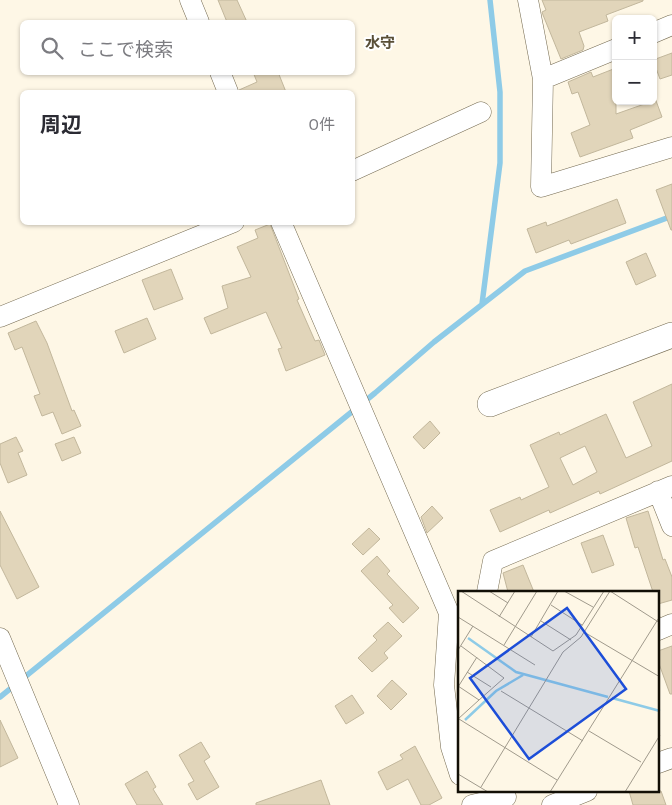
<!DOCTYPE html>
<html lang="ja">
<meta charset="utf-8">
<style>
body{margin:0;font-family:Commissioner,"Noto Sans JP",sans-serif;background:#f2f2f3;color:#2b2b33}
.controls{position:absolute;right:15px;top:15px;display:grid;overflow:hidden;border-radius:8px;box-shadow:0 1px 4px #0004}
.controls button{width:45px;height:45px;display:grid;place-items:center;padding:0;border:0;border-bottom:1px solid #e1e1e2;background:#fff;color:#2b2b33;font:25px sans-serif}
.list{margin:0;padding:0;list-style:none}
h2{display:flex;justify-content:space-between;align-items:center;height:65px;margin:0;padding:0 20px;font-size:21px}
h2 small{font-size:16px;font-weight:400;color:#7c7c81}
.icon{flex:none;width:28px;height:28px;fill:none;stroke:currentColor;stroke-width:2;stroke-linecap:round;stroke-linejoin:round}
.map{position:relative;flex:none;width:672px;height:805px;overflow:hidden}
.search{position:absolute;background:#fff;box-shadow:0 1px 4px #0004;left:20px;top:20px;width:335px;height:55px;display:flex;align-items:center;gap:12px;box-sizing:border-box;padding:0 18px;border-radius:8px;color:#7c7c81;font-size:19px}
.panel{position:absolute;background:#fff;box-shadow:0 1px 4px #0004;left:20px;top:90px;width:335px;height:135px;border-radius:8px}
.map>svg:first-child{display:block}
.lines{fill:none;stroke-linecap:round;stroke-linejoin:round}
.stream{stroke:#8ecbe7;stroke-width:5.5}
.building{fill:#e1d5ba;stroke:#c2b79c;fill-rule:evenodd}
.minor-casing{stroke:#756b52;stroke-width:21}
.tertiary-casing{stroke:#756b52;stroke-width:26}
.minor{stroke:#fff;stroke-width:20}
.tertiary{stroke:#fff;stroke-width:25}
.labels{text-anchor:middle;stroke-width:4;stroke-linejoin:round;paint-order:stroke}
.quarter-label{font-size:15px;font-weight:bold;fill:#594f37;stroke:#fff}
.inset-river{fill:none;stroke:#8ecbe7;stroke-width:2.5}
.inset-road{fill:none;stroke:#a09a8c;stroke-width:1}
.view{fill:#1d4ed8;fill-opacity:0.15;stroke:#1d4ed8;stroke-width:2.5}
.inset-edge{fill:none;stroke:#120f06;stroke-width:2.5}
</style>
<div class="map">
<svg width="672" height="805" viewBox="0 0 672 805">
<rect width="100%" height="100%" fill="#fef7e6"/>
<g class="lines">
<path class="stream" d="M482 304 500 163V92L490 0
M0 697 375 393 434 342 525 271 672 216"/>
</g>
<path class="building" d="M218 0H237L247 22H227Z
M542 0H643V1L606 15 608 21 579 32 584 46 583 50 561 59 543 15 542 12 546 10Z
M672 53V75L660 79 653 60Z
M616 68V114L653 101 655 98 662 117 630 130 633 138 580 157 571 133 590 125 578 92 572 94 568 82 591 72 593 77Z
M253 72H278L286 92H240L239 90 257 82Z
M672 184V230H671L656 190Z
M617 199 626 223 571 244 569 240 536 253 527 229 546 222 547 226Z
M270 224 299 299 297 300 315 341 319 340 325 355 286 371 278 349 282 348 266 312 211 334 204 318 228 308 222 286 251 277 237 247 258 238 255 230Z
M646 253 656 276 636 285 626 262Z
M171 269 183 299 154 310 142 280Z
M147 318 156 339 124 353 115 331Z
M36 321 47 343 72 411 74 410 81 426 62 434 53 412 42 416 34 396 40 394 22 347 15 350 8 333Z
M672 384V461L600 494 599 491 550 513 549 510 500 532 490 510 520 497 521 500 549 487 530 445 559 432 560 435 606 414 626 458 652 446 633 402ZM585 446 597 472 573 485 560 458Z
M430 421 440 433 424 449 413 437Z
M16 437 23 451 18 453 27 475 8 483 0 463V444Z
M74 437 81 453 62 461 55 444Z
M432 506 443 518 427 533 421 517Z
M0 511 39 587 17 599 0 565Z
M648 511 663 560 665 559 672 577V600L658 604V592H653L638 547 635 548 626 518Z
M369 528 380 539 363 555 352 544Z
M603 535 614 565 592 573 581 543Z
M377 556 390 571 387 574 419 608 403 623 389 608 393 605 361 571Z
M523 565 534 592H508L503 573Z
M388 622 402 636 384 653 388 658 372 672 358 658 377 640 373 636Z
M672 646V694H670L658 661V651Z
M392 680 407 694 391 710 377 696Z
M352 695 364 713 346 724 335 706Z
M0 720 18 758 0 767Z
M201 742 210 757 204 761 219 787 197 800 188 784 194 781 179 755Z
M415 746 442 798 429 805H421L408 779 387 790 378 772 403 759 400 755Z
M147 771 156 787 153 789 163 805H137L125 784Z
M321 780 330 805H256V803Z
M629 791H661L666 805H633Z"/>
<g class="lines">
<defs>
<path id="minor" d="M190 0 199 22
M528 0 543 79 541 187 672 147
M653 33 672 25
M220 72 228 92
M543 79 616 49
M352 171 481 112
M281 222 449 613 444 685 451 747 460 775
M0 317 234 222
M658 491 672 526
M487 592 493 561 672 486
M658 630 672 624
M0 638 69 805
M658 763 672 758
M472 805 506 797
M552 805 587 791"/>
<path id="tertiary" d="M490 404 672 335"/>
</defs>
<use href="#minor" class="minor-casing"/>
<use href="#tertiary" class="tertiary-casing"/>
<use href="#minor" class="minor"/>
<use href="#tertiary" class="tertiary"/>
</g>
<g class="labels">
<g class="quarter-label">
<text x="380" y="48">水守</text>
</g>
</g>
<g transform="translate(458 591)">
<rect width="201" height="201" fill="#fef7e6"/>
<path class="inset-river" d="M10 47 58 81 150 106M154 107 202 120M7 129 38 100 65 84"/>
<path class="inset-road" d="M3 0 95 60 118 44 146 0M31 0 50 12M106 0 135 16M152 0 202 32M93 14 124 34M0 26 77 74M41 26 57 0M83 30 113 49M126 41 202 86M73 46 100 0M46 54 79 0M0 59 15 35M9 81 33 96M0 95 21 109 46 87 3 55M0 96 19 66M43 100 125 150M0 128 21 109M1 128 99 189M131 140 183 171M0 183 30 201M23 196 105 61 123 46 152 0M92 201 202 25M167 201 202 144"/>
<path class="view" d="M109 17 168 98 71 168 12 87Z"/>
<rect width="201" height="201" class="inset-edge"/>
</g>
</svg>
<div class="controls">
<button>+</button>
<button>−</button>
</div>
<div class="search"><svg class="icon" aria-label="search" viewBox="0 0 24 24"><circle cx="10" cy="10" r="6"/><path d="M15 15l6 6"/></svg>ここで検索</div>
<section class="panel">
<h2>周辺<small>0件</small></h2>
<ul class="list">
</ul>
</section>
</div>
